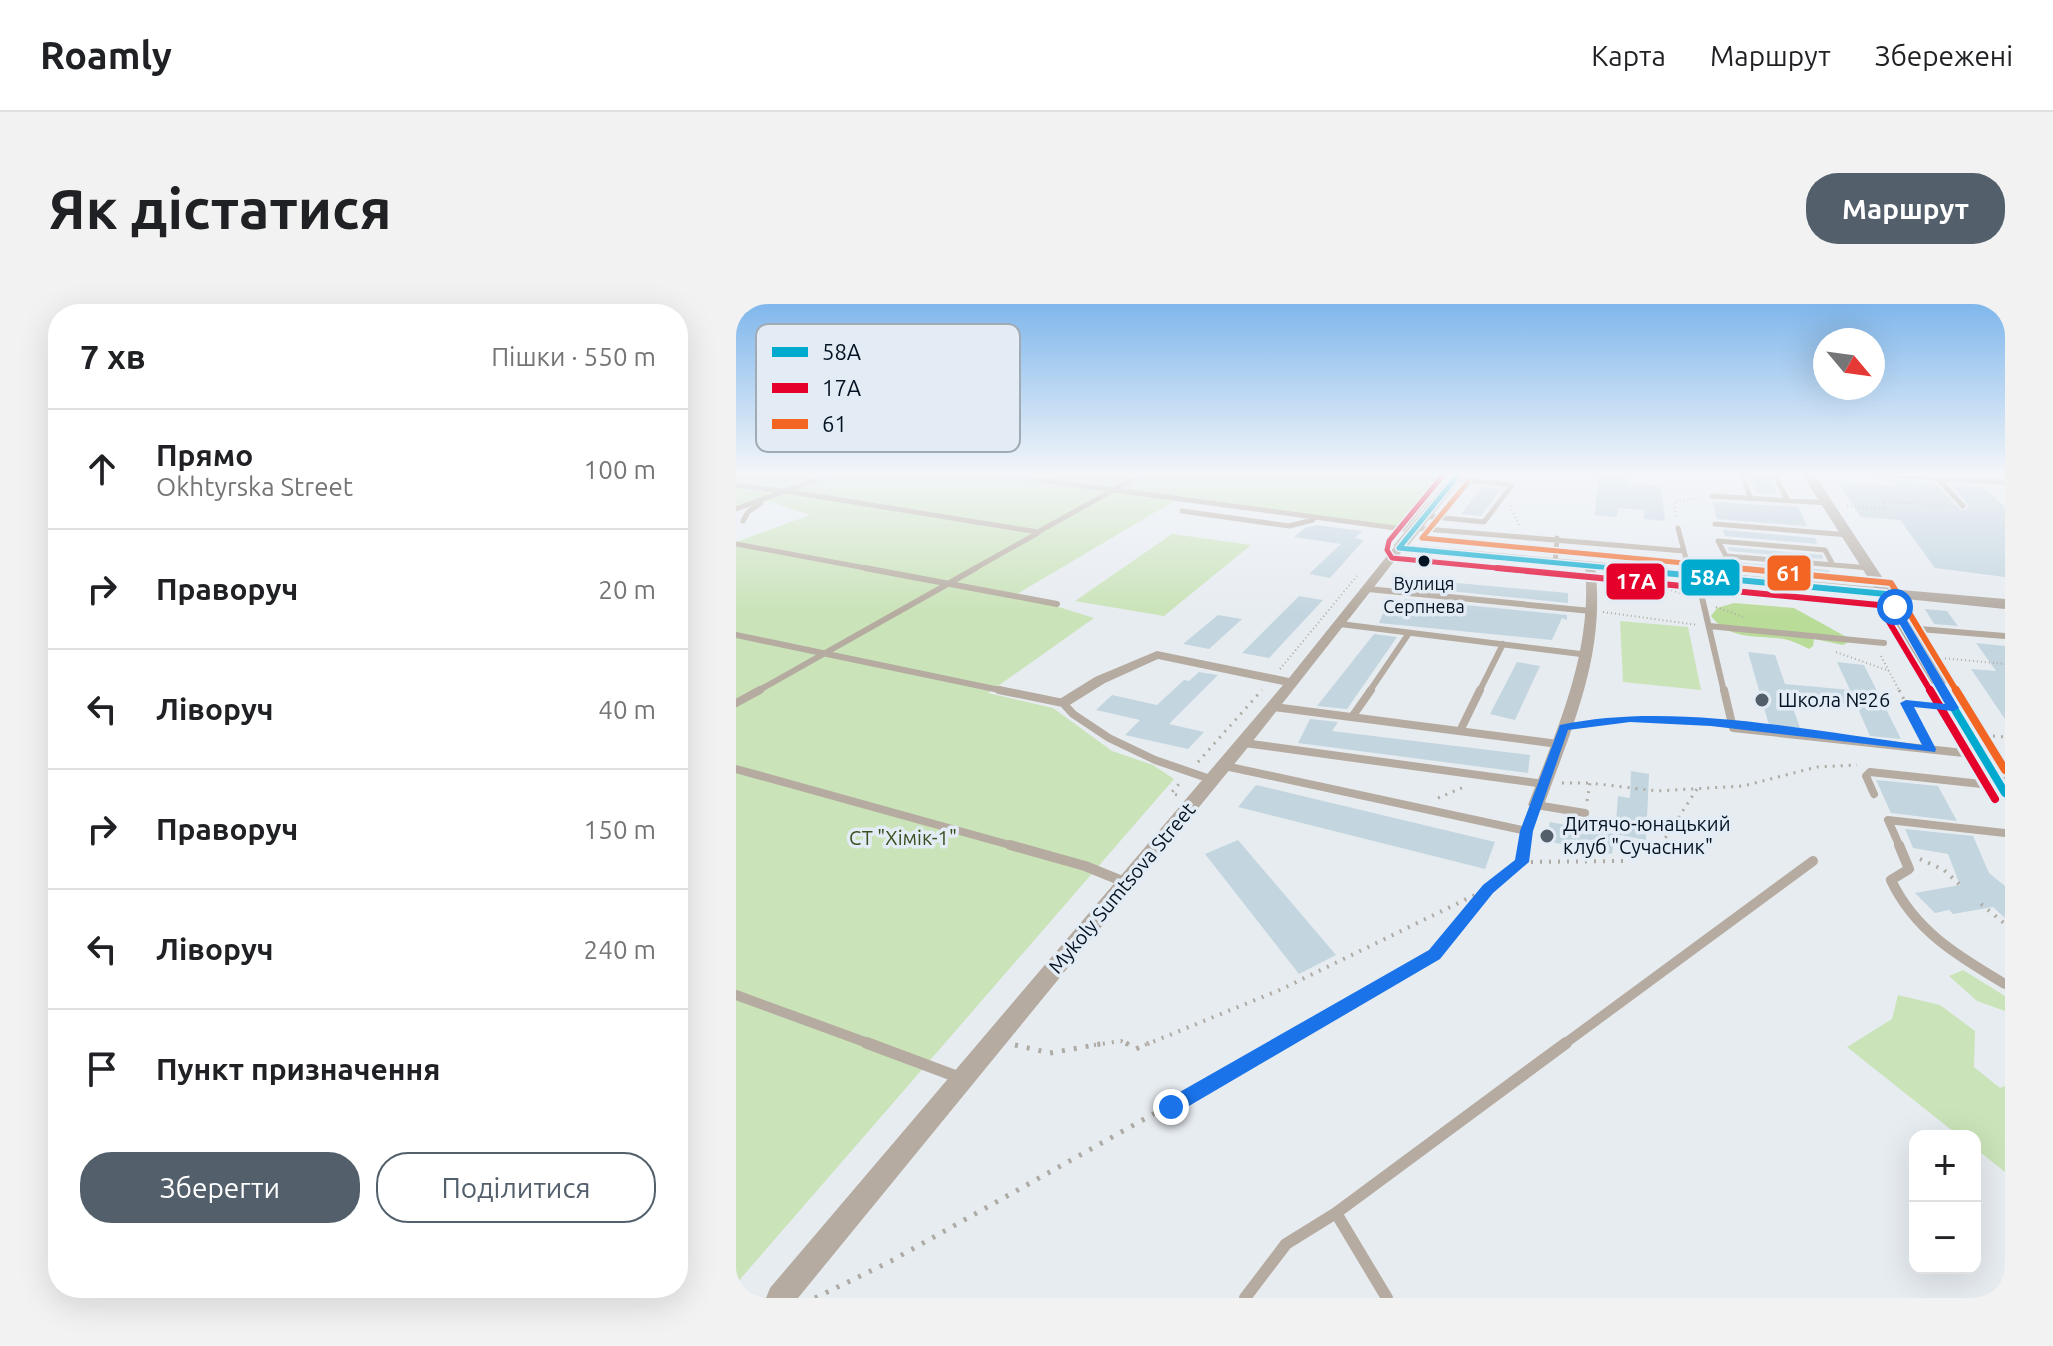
<!DOCTYPE html>
<html lang="uk">
<meta charset="utf-8">
<style>
body{margin:0;font-family:Ubuntu,sans-serif;background:#f2f2f2;color:#202124}
.controls{position:absolute;right:24px;bottom:24px;display:grid;overflow:hidden;border-radius:16px;box-shadow:0 8px 32px #0002}
.controls button{width:72px;height:72px;display:grid;place-items:center;padding:0;border:0;border-bottom:2px solid #e0e0e0;background:#fff;color:#202124;font:40px sans-serif}
.compass{position:absolute;left:1077px;top:24px;width:72px;height:72px;border-radius:50%;background:#fff;box-shadow:0 8px 32px #0002;rotate:119deg}
.stop{position:absolute;width:24px;height:24px;margin:-18px;border:6px solid #1a73e8;border-radius:50%;background:#fff}
.stop.end{background:#1a73e8;border-color:#fff;box-shadow:0 2px 8px #0008}
.list{margin:0;padding:0;list-style:none}
h2{display:flex;justify-content:space-between;align-items:center;height:104px;margin:0;padding:0 32px;font-size:34px}
h2 small{font-size:26px;font-weight:400;color:#757577}
.list li{display:grid;grid-template-columns:52px 1fr auto;gap:24px;align-items:center;box-sizing:border-box;height:120px;padding:0 32px;border-top:2px solid #e0e0e0}
.list b{display:block;font-size:30px;white-space:nowrap}
.list p{margin:0;font-size:26px;white-space:nowrap;color:#757577}
.list em{font-size:26px;font-style:normal;color:#757577}
.actions{display:flex;gap:16px;padding:24px 32px}
.actions a{flex:1;padding:18px 0;border:2px solid #535f6b;border-radius:32px;text-align:center;font-size:28px;color:#535f6b}
.actions .main{background:#535f6b;color:#fff}
.icon{flex:none;width:44px;height:44px;fill:none;stroke:currentColor;stroke-width:2;stroke-linecap:round;stroke-linejoin:round}
.map{position:relative;flex:none;width:1269px;height:994px;overflow:hidden;border-radius:32px}
header{display:flex;align-items:center;gap:48px;box-sizing:border-box;height:112px;padding:0 40px;background:#fff;border-bottom:2px solid #e0e0e0}
header strong{font-size:38px}
nav{display:flex;gap:44px;margin-inline-start:auto;font-size:28px}
.intro{display:flex;align-items:center;justify-content:space-between;box-sizing:border-box;height:192px;padding:0 48px}
h1{margin:0;font-size:56px}
.button{padding:20px 36px;border-radius:32px;background:#535f6b;color:#fff;font-size:28px;font-weight:700}
main{display:flex;gap:48px;padding:0 48px}
aside{flex:1;background:#fff;border-radius:32px;box-shadow:0 8px 32px #0002}
.map>svg:first-child{display:block}
.green{fill:#cae3b8}
.forest{fill:#badc99}
.building{fill:#c3d5df}
.lines{fill:none;stroke-linecap:round;stroke-linejoin:round}
.path-far3{stroke:#aeaba5;stroke-width:2;stroke-dasharray:1 3;stroke-linecap:butt}
.path-far2{stroke:#aeaba5;stroke-width:3;stroke-dasharray:2 6;stroke-linecap:butt}
.path-far1{stroke:#aeaba5;stroke-width:4;stroke-dasharray:2 7;stroke-linecap:butt}
.path{stroke:#aeaba5;stroke-width:5;stroke-dasharray:3 9;stroke-linecap:butt}
.lane-far4{stroke:#b5aba0;stroke-width:5}
.lane-far3{stroke:#b5aba0;stroke-width:6}
.lane-far2{stroke:#b5aba0;stroke-width:8}
.lane-far1{stroke:#b5aba0;stroke-width:10}
.lane{stroke:#b5aba0;stroke-width:12}
.street{fill:#b5aba0;fill-rule:evenodd}
.secondary{fill:#b4aca4;fill-rule:evenodd}
.bus-1-far2-casing{stroke:#e3ecf5;stroke-width:8}
.bus-1-far1-casing{stroke:#e3ecf5;stroke-width:10}
.bus-1-casing{stroke:#e3ecf5;stroke-width:14}
.bus-2-far2-casing{stroke:#e3ecf5;stroke-width:8}
.bus-2-far1-casing{stroke:#e3ecf5;stroke-width:10}
.bus-2-casing{stroke:#e3ecf5;stroke-width:14}
.bus-3-far2-casing{stroke:#e3ecf5;stroke-width:8}
.bus-3-far1-casing{stroke:#e3ecf5;stroke-width:10}
.bus-3-casing{stroke:#e3ecf5;stroke-width:14}
.bus-1-far2{stroke:#00a9ce;stroke-width:5}
.bus-1-far1{stroke:#00a9ce;stroke-width:6}
.bus-1{stroke:#00a9ce;stroke-width:8}
.bus-2-far2{stroke:#e4002b;stroke-width:5}
.bus-2-far1{stroke:#e4002b;stroke-width:6}
.bus-2{stroke:#e4002b;stroke-width:8}
.bus-3-far2{stroke:#f26522;stroke-width:5}
.bus-3-far1{stroke:#f26522;stroke-width:6}
.bus-3{stroke:#f26522;stroke-width:8}
.route{fill:#1a73e8}
.bus-dot{fill:#041323;stroke:#e3ecf5;stroke-width:3}
.poi-dot{fill:#535f6b;stroke:#e3ecf5;stroke-width:3}
.labels{text-anchor:middle;stroke-width:7;stroke-linejoin:round;paint-order:stroke}
.bus-label{font-size:18px;fill:#041323;stroke:#e3ecf5}
.poi-label{font-size:20px;fill:#041323;stroke:#e3ecf5;text-anchor:start}
.park-label{font-size:20px;fill:#384f1f;stroke:#e3ecf5}
.street-label{font-size:20px;fill:#041323;stroke:#e3ecf5}
.key{fill:#e3ecf5;stroke:#a0abb6;stroke-width:2}
.key-label{font-size:22px;fill:#041323}
.line-badge{stroke:#e3ecf5;stroke-width:3}
.badge-label{font-size:22px;text-anchor:middle;font-weight:bold;fill:#fff}
</style>
<header>
<strong>Roamly</strong>
<nav><a>Карта</a><a>Маршрут</a><a>Збережені</a></nav>
</header>
<div class="intro"><h1>Як дістатися</h1><a class="button">Маршрут</a></div>
<main>
<aside>
<h2>7 хв<small>Пішки · 550 m</small></h2>
<ul class="list">
<li><svg class="icon" aria-label="ahead" viewBox="0 0 24 24"><path d="M12 20V5M6 11l6-6 6 6"/></svg><div><b>Прямо</b><p>Okhtyrska Street</p></div><em>100 m</em></li>
<li><svg class="icon" aria-label="right" viewBox="0 0 24 24"><path d="M7 20v-9h11M14 6l5 5-5 5"/></svg><div><b>Праворуч</b></div><em>20 m</em></li>
<li><svg class="icon" aria-label="left" viewBox="0 0 24 24"><path d="M17 20v-9H6M10 6l-5 5 5 5"/></svg><div><b>Ліворуч</b></div><em>40 m</em></li>
<li><svg class="icon" aria-label="right" viewBox="0 0 24 24"><path d="M7 20v-9h11M14 6l5 5-5 5"/></svg><div><b>Праворуч</b></div><em>150 m</em></li>
<li><svg class="icon" aria-label="left" viewBox="0 0 24 24"><path d="M17 20v-9H6M10 6l-5 5 5 5"/></svg><div><b>Ліворуч</b></div><em>240 m</em></li>
<li><svg class="icon" aria-label="arrive" viewBox="0 0 24 24"><path d="M6 21V4h12l-3 4 3 4H6"/></svg><div><b>Пункт призначення</b></div></li>
</ul>
<div class="actions"><a class="main">Зберегти</a><a>Поділитися</a></div>
</aside>
<div class="map">
<svg width="1269" height="994" viewBox="0 0 1269 994">
<rect width="100%" height="100%" fill="#e7ecf1"/>
<path class="green" d="M0 170H708L665 223 445 193 281 290 358 314 252 389 317 404 376 447 417 461 438 475 0 980V238L74 211 33 197 0 207Z
M436 230 515 241 428 312 339 297Z
M884 317 952 323 965 386 887 378Z
M1227 666 1269 692V707L1241 697 1213 672Z
M1162 691 1204 701 1239 727 1238 763 1264 784 1269 782V868L1239 844V832H1223L1111 743 1156 715Z"/>
<path class="forest" d="M998 299 1058 304 1116 336 1107 341 1078 335 1077 342 1073 345C1065 341 1057 337 1048 335 1020 331 995 337 975 312L981 304Z"/>
<path class="building" d="M862 170H891L892 180 925 182 929 217 908 215V206L882 204 881 213 859 211Z
M1013 170H1032L1042 190 1021 189Z
M1159 177 1199 180 1226 207 1231 205 1232 200 1215 181 1247 183 1269 203V273L1199 264 1164 216 1125 213 1102 178 1159 182Z
M746 183 765 185 745 212 725 210Z
M977 198 1062 203 1071 222 981 215Z
M580 221 626 227 619 234 628 236 594 274 573 270 605 240 558 233 569 224Z
M987 226 1079 234 1081 240 989 232Z
M992 243 1086 251 1087 255 993 247Z
M995 258 1093 266 1097 273 996 264Z
M677 275 832 289V299L673 283Z
M563 292 587 296 533 354 506 349Z
M669 295 831 311V316L826 314 816 336 643 319 648 307 663 309Z
M1189 305 1211 307 1222 322 1198 320Z
M482 311 506 315 473 345 447 340Z
M638 330 661 333 611 405 581 402Z
M1240 339 1269 342V415L1235 365 1260 367Z
M1012 348 1039 351 1049 380 1114 386 1101 358 1128 361 1165 435 1134 432 1120 400 1053 393 1064 424 1033 421Z
M781 358 804 362 779 416 754 410Z
M463 368 482 371 433 420 468 428 452 445 389 431 404 416 360 406 376 391 421 401 448 376 453 377Z
M574 415 602 418 596 427 794 451 792 469 562 439Z
M895 467 913 470 910 536 879 530 882 492 894 494Z
M1140 476 1202 482 1221 517 1155 509Z
M520 481 759 538 749 565 502 503Z
M814 518 879 530 876 550 810 537Z
M1169 525 1237 532 1253 569 1269 582V614L1257 603 1217 610 1213 606 1199 609 1179 589 1224 581 1212 550 1177 544Z
M502 536 600 651 563 670 469 550Z"/>
<g class="lines">
<path class="path-far3" d="M960 170 970 175 972 181
M774 202 783 221
M1111 202 1150 205 1147 198 1209 201
M940 212 938 198 964 194
M924 282 954 293
M980 303 1007 313
M867 308 962 321
M1100 348 1153 367
M1145 352 1164 388
M1205 354 1269 360
M544 365 621 272"/>
<path class="path-far2" d="M1163 386 1188 433
M1170 399 1198 402
M846 421 894 415 985 421
M1257 432 1269 433
M462 458 526 386
M826 479H854
M441 491 435 489 444 479
M702 494 728 483
M851 497 854 479 921 487 1007 482 1081 463 1121 461
M788 543 789 538
M917 543 926 539 961 485"/>
<path class="path-far1" d="M1184 555 1208 566 1224 581
M786 558 887 557 922 541
M1245 600 1269 620
M358 741 385 737 393 741
M409 741 546 685 749 586
M541 741 698 650 752 585 786 558 789 541"/>
<path class="path" d="M390 739 400 745 413 739
M279 741 314 749 370 739
M79 994 155 957 544 739"/>
<path class="lane-far4" d="M98 170 49 187 302 228 406 170
M259 170 667 225 700 183 702 175 659 170
M1006 170 1015 195
M1038 170 1052 197
M1203 176 1227 202
M0 181 45 187
M976 192 1092 199
M0 205 49 187
M446 207 553 222 577 216
M688 212 748 218 776 181 718 175
M7 217 12 208 25 199
M979 220 1113 231
M678 224 948 247
M942 224 953 266
M982 237 990 252 1134 264
M982 237 1089 246 1097 261
M0 240 140 266
M819 259 821 234
M236 266 302 229"/>
<path class="lane-far3" d="M129 264 321 300
M952 264 964 285 988 388
M632 285 855 307
M604 320 853 351
M973 322 1148 339
M1171 324 1269 332
M0 331 273 388
M20 388 240 264
M633 388 673 329
M743 388 767 340"/>
<path class="lane-far2" d="M263 386 327 399 337 410 373 434 419 456 477 476
M988 386 997 424 1246 451
M0 399 24 386
M538 403 822 440
M616 413 635 386
M724 427 744 386
M508 439 808 480
M489 462 791 527 800 501 849 509
M0 465 281 543
M1138 490 1130 472 1134 468 1264 482
M1164 543 1152 516 1269 529"/>
<path class="lane-far1" d="M274 541 349 562 391 579
M1163 541 1173 565 1155 576C1179 627 1222 652 1269 680
M0 691 137 741
M827 741 1077 557"/>
<path class="lane" d="M131 739 222 773
M600 909 651 994
M509 994 550 940 600 909 830 739"/>
<path class="street" d="M1124 170 1269 175V181L1128 172Z
M663 241 667 242V246L513 442 62 994H30L34 984 547 381 422 355 369 379 332 402H322L320 399 322 396 359 373 421 347 553 374 659 242Z
M854 259 859 262C870 349 837 421 808 501L800 506 792 501C822 423 857 348 849 262Z"/>
<path class="secondary" d="M717 170H729L673 241 1138 283 1066 170H1078L1154 285 1269 295V305L1160 294 1269 471V496L1258 489 1144 293 658 247V241Z"/>
<defs>
<path id="bus-1-far2" d="M723 170 663 244 897 266"/>
<path id="bus-1-far1" d="M876 264 1150 290 1208 388"/>
<path id="bus-1" d="M1207 386 1269 489"/>
<path id="bus-2-far2" d="M708 170 653 237 651 246 656 254 782 266"/>
<path id="bus-2-far1" d="M761 264 1143 301 1195 388"/>
<path id="bus-2" d="M1194 386 1259 495"/>
<path id="bus-3-far2" d="M732 178 686 234 1021 266"/>
<path id="bus-3-far1" d="M1000 264 1155 279 1221 388"/>
<path id="bus-3" d="M1220 386 1269 466"/>
</defs>
<use href="#bus-1-far2" class="bus-1-far2-casing"/>
<use href="#bus-1-far1" class="bus-1-far1-casing"/>
<use href="#bus-1" class="bus-1-casing"/>
<use href="#bus-2-far2" class="bus-2-far2-casing"/>
<use href="#bus-2-far1" class="bus-2-far1-casing"/>
<use href="#bus-2" class="bus-2-casing"/>
<use href="#bus-3-far2" class="bus-3-far2-casing"/>
<use href="#bus-3-far1" class="bus-3-far1-casing"/>
<use href="#bus-3" class="bus-3-casing"/>
<use href="#bus-1-far2" class="bus-1-far2"/>
<use href="#bus-1-far1" class="bus-1-far1"/>
<use href="#bus-1" class="bus-1"/>
<use href="#bus-2-far2" class="bus-2-far2"/>
<use href="#bus-2-far1" class="bus-2-far1"/>
<use href="#bus-2" class="bus-2"/>
<use href="#bus-3-far2" class="bus-3-far2"/>
<use href="#bus-3-far1" class="bus-3-far1"/>
<use href="#bus-3" class="bus-3"/>
</g>
<linearGradient id="sky" x2="0" y2="1"><stop stop-color="#80b7ec"/><stop offset="0.55" stop-color="#f4f6f9"/><stop offset="1" stop-color="#f4f6f9" stop-opacity="0"/></linearGradient>
<rect width="1269" height="309" fill="url(#sky)"/>
<path class="route" d="M1159 300 1163 303 1223 404 1217 407 1178 403 1200 445 1199 448 975 422 894 418 832 426 797 527 793 558 757 589 704 655 441 809 435 812 428 809 425 803 428 797 693 646 747 581 779 556 784 527 824 421C936 397 1072 427 1186 441L1164 399 1170 396 1209 400 1154 303Z"/>
<circle class="bus-dot" cx="688" cy="257" r="7"/>
<g class="poi-dot">
<circle cx="1026" cy="396" r="8"/>
<circle cx="811" cy="532" r="8"/>
</g>
<g class="labels">
<g class="bus-label">
<text x="688" y="286">Вулиця<tspan x="688" dy="23">Серпнева</tspan></text>
</g>
<g class="poi-label">
<text x="1042" y="403">Школа №26</text>
<text x="827" y="527">Дитячо-юнацький<tspan x="827" dy="23">клуб "Сучасник"</tspan></text>
</g>
<g class="park-label">
<text x="167" y="541">СТ "Хімік-1"</text>
</g>
<g class="street-label">
<text transform="translate(386 584) rotate(-50)" y="7">Mykoly Sumtsova Street</text>
</g>
</g>
<rect x="20" y="20" width="264" height="128" rx="12" class="key"/>
<rect x="36" y="43" width="36" height="10" fill="#00a9ce"/>
<rect x="36" y="79" width="36" height="10" fill="#e4002b"/>
<rect x="36" y="115" width="36" height="10" fill="#f26522"/>
<g class="key-label">
<text x="86" y="56">58А</text>
<text x="86" y="92">17А</text>
<text x="86" y="128">61</text>
</g>
<g class="line-badge">
<rect x="1030" y="250" width="46" height="38" rx="8" fill="#f26522"/>
<rect x="944" y="254" width="61" height="39" rx="8" fill="#00a9ce"/>
<rect x="869" y="258" width="61" height="39" rx="8" fill="#e4002b"/>
</g>
<g class="badge-label">
<text x="1053" y="277">61</text>
<text x="974" y="281">58А</text>
<text x="900" y="285">17А</text>
</g>
</svg>
<div class="controls">
<button>+</button>
<button>−</button>
</div>
<svg class="compass" viewBox="-18 -18 36 36"><path d="M0-13l5 13h-10z" fill="#e53935"/><path d="M0 13l5-13h-10z" fill="#757577"/></svg>
<div class="stop" style="left:1159px;top:303px"></div>
<div class="stop end" style="left:435px;top:803px"></div>
</div>
</main>
